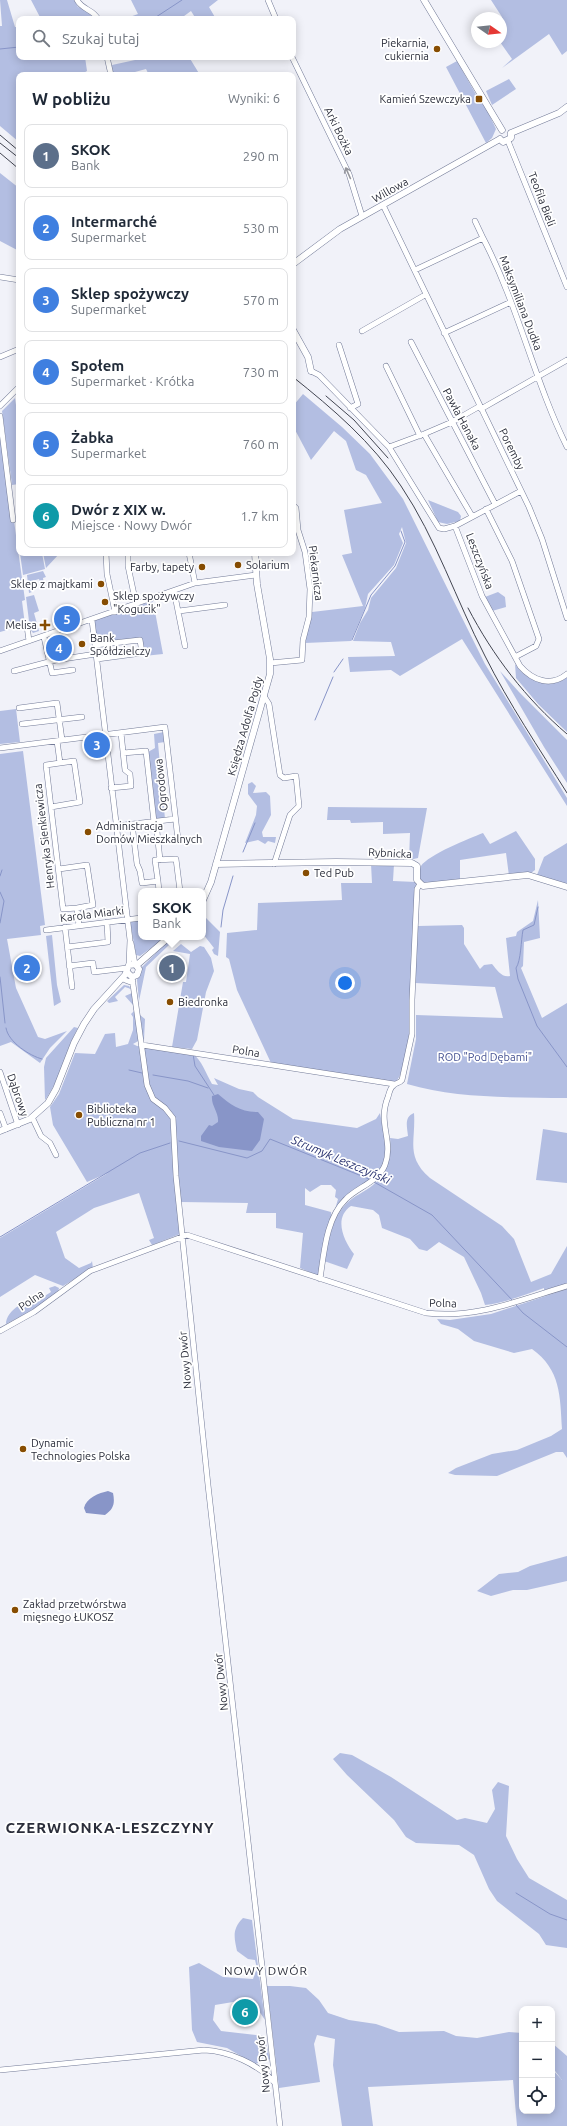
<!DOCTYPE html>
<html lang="pl">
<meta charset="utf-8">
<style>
body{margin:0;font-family:Ubuntu,sans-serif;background:#f2f2f3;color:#1f2937}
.controls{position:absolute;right:12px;bottom:12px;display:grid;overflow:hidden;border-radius:8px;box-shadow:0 2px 10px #0003}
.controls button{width:36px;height:36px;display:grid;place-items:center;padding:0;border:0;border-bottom:1px solid #e0e1e3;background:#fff;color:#1f2937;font:20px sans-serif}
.compass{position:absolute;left:471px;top:12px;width:36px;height:36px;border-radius:50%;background:#fff;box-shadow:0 2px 10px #0003;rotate:104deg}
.you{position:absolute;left:345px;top:983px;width:14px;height:14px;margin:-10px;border:3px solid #fff;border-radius:50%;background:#1a73e8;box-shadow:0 0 0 6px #1a73e833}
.badge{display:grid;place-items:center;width:26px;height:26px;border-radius:50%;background:#874d02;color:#fff;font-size:13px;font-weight:700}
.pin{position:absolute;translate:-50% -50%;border:2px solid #fff;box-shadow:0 1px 4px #0006}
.popup{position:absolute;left:138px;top:888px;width:68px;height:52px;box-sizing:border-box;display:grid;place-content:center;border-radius:8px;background:#fff;filter:drop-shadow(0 1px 3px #0005);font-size:13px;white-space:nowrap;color:#747a83}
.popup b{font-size:15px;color:#1f2937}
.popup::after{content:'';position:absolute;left:50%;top:100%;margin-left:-8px;border:8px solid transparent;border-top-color:#fff}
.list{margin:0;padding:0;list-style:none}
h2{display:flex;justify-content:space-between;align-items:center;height:52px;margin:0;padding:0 16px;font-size:17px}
h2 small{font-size:13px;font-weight:400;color:#747a83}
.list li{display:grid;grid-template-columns:26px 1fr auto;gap:12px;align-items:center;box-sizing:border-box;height:64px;margin:0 8px 8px;padding:0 8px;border:1px solid #e0e1e3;border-radius:8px}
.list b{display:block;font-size:15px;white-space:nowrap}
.list p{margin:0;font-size:13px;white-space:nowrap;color:#747a83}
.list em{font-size:13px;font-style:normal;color:#747a83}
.icon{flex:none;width:22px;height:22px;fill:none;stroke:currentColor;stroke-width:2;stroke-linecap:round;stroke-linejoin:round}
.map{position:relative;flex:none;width:567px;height:2126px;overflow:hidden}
.search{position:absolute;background:#fff;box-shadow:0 2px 10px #0003;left:16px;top:16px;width:280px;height:44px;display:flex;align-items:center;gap:10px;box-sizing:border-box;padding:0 14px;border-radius:8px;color:#747a83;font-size:15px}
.panel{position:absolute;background:#fff;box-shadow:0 2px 10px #0003;left:16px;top:72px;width:280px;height:484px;border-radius:8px}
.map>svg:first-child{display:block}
.green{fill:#b3bee2}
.water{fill:#8895c8}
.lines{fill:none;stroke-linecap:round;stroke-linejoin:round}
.stream{stroke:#8895c8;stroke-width:1}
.minor-casing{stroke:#727a97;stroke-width:6}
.tertiary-casing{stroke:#727a97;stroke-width:7}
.minor{stroke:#fff;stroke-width:5}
.tertiary{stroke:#fff;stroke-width:6}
.rail{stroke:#424551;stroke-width:1}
.oneway{stroke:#95969d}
.poi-dot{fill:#874d02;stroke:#fff;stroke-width:1.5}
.labels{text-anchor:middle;stroke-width:3.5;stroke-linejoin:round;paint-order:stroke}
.poi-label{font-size:11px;fill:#2b2e3b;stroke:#fff;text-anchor:start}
.street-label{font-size:11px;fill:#2b2e3b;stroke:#fff}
.park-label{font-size:11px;fill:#435091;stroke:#fff}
.water-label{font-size:12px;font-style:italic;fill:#27306e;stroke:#fff}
.neighbourhood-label{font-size:12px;letter-spacing:1px;fill:#2b2e3b;stroke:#fff}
.district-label{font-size:15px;font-weight:bold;letter-spacing:1px;fill:#2b2e3b;stroke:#fff}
</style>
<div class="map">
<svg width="567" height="2126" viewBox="0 0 567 2126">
<rect width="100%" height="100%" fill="#f1f2f9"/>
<path class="green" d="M0 0H7L15 27H19V57H85L87 71 80 75H19V142L0 126V26H2Z
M31 0H74L78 7 90 12 95 19H41Z
M131 0H218L209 7 216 19H196L191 11 180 19H124L138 14Z
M491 0H567V51L562 55 549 34 502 68 512 59 500 42 502 17Z
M135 57H189L200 75H172L170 73 164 75H149L146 69 124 75H113L112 65 135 60Z
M457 61 478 98 487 110 496 129 492 138 486 143 446 67Z
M509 79 516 89 492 105 486 91Z
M0 173 19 188V251L0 241Z
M303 394 342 427 370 454 403 499 485 664 567 798V806L462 639 400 676 391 670 350 672 348 657 395 656 391 642 353 641 360 623 368 610 371 598 396 568 406 543 402 527 399 534 403 543 394 565 368 594 365 608 351 641 305 643 312 612 363 606 342 555 352 553 344 510 382 503 366 475 356 470 346 441 334 431 311 460 293 426V406Z
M15 398 19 426V484L12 485 2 411Z
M0 420 25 600 22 601 25 625 0 632Z
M428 500 458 512 461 516 460 521 447 524 438 522Z
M20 553H42L45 569 23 575Z
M43 553H60L46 568Z
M43 571 46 577 43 578 44 585 42 589 39 579 29 582 32 592 29 593 27 575Z
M498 592 505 597 506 607 492 611 485 597Z
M34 595 39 611 34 613 39 631 33 633 30 629 26 597Z
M153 601 163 654 144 656 142 639 98 644 94 620Z
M515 664C525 680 551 691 567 677V732L538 704 516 678Z
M500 671 519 692 567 740V783L544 747Z
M16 709 20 742 0 744V711Z
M164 732 165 742 158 743 165 819H155L148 752 155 748 154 734Z
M23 751 45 925 40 926 41 935 7 939 16 988 38 1037 45 1039 67 1031 50 1048 40 1063 11 1042 0 1046V754Z
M252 782 256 786 253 793 266 792 270 796 271 815 262 832 263 837H276L275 843 268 841 265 844 258 840 245 843 256 815 257 806 248 794V784Z
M328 807 427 808 418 858 409 860 410 833 383 834V822L351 823 350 820H327Z
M516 831 535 859V870L531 873 509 876 506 853 460 860V880L426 884 420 882C420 877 419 870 421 866 428 855 470 838 483 833L490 844Z
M567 843V885L537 875 544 857Z
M371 864H394L393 881 416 882C414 914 416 1068 395 1082L271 1063 237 990 229 959 226 957 227 933 257 930 258 903 342 900 341 883H372Z
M538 900 540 938 524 942 523 966 521 968 542 1018 567 1003V1098C514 1097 458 1099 407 1084L416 1039V1015L503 1018 495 987 415 983 418 926 462 925 464 928V944L480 969 484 965 492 964C497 970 502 978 510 976L506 938 516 936 517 932 533 921Z
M203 915 220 932 218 956 214 954 212 950 214 948 203 934Z
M141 920V937H166L140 956 136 955 130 921Z
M52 935 57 985 61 1002 54 1006 46 936Z
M167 942 169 945 146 967 139 1001 137 980 142 967Z
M181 944 191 952 200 946 204 947 211 958 214 971 206 992 197 1040 192 1049 172 1047 183 982H186L190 954 173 951Z
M124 985 129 986 131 989 125 987 115 997 118 1001 109 1003 107 1001Z
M132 993 140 1040 133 1044 137 1046 192 1053C202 1060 206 1074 212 1084L218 1085 214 1078 239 1089 253 1092 258 1097 293 1119 357 1128 376 1119 380 1113 387 1150 384 1162 378 1172 334 1213 338 1199 335 1197 336 1190 331 1185H321L310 1192 305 1188V1205L331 1212 332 1219 318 1276 300 1268 303 1233 276 1228V1213H246L248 1203 181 1202 177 1175 180 1234 152 1245 149 1240 154 1238 139 1193 94 1208 56 1232 65 1258 79 1268 91 1263 92 1261 93 1268 63 1286 35 1275 0 1297V1238L108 1173 87 1182 53 1125 50 1107 59 1094 75 1053 95 1054 105 1034 115 1033 116 1047 128 1044 133 1030V1017L131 1014 134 1011 133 1005 125 996Z
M140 1015 145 1019 144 1040 143 1039Z
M74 1027 78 1028C65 1051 61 1079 45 1100L44 1067 46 1058Z
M414 1113C416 1141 405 1156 430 1178L502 1226 514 1239 531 1282 551 1274 567 1246V1284L544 1290V1288C524 1295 505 1303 485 1305L481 1293 464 1257 439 1242 427 1251 419 1249 410 1239 382 1228 379 1215 373 1210 351 1206C333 1218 344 1241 354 1254L347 1269 324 1261C328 1242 332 1218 346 1204 353 1196 365 1192 373 1185 387 1173 392 1155 390 1138L398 1139 408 1136C407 1126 404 1117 414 1113Z
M543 1129 567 1133V1183L536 1180Z
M55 1286 59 1288 58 1292 33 1310 6 1324C6 1310 27 1300 37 1295L40 1299 51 1292 49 1288Z
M567 1289V1458L563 1452H556L497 1476 455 1475 448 1473 456 1468 492 1454 517 1450 551 1436 562 1429C560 1396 561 1370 532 1349L514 1353 474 1341 458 1329 441 1324 437 1319 450 1320 491 1314Z
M567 1556V1581L527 1590H513L491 1596 477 1591 499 1574 518 1572 530 1566Z
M340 1753 352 1755 391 1777 457 1820 465 1818 487 1823 495 1809 492 1790 498 1782 509 1786 506 1836 517 1859 529 1878 567 1900V1948L546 1945 539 1934 497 1901 489 1889 474 1855 459 1845 416 1843 406 1837 394 1820 347 1775 333 1759Z
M243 1918 252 1920 265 2020 251 1999 215 2005 213 2020 221 2031 264 2036 270 2059 255 2064 227 2048 197 2042 192 2030 189 1967 199 1963 223 1977 253 1979 257 1968 255 1960 248 1959 237 1951C234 1937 232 1929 243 1918Z
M267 1986H290L306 1988 319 2000 328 2013 349 2020 376 2024 399 2032 444 2031 456 2036 477 2038 509 2032 522 2033V2111H552V2069L562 2080 552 2067V2043L567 2056V2126H517L513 2080 368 2087 373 2126H342L333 2065 335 2039 317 2035 314 2044 320 2082 279 2088Z"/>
<path class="water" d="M218 1094C231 1105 240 1112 258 1112L264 1119 260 1140 252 1151 219 1147 201 1141V1136L209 1125 212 1126 218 1122C219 1112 211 1106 212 1096Z
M108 1491 113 1493C115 1503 114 1509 105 1515L86 1513 84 1508C86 1498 99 1493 108 1491Z"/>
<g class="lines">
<path class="stream" d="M153 19 182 0
M0 49 19 47
M352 640 371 595 395 566 405 542 401 531
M334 672 343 659
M315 720 333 677
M243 852 255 823
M0 876 2 870
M0 892 4 901 0 923
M538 907 534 925 523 930C521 940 521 961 516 968L518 979 537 1026 567 1067
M221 927 223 910 233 876
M0 977 5 1023
M6 1028C8 1042 30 1056 42 1059
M193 1054 195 1066 214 1095
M129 1070 142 1073
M153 1075 188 1081 208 1088
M179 1141 247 1158 262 1151 270 1139 369 1179
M374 1182 432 1215 513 1301
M0 1237 140 1153 170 1143
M516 1305 523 1313 567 1347
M516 1893 550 1914 567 1920"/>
<defs>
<path id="minor" d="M77 0C82 10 93 9 98 19
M268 0 276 19
M107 57 111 75
M292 57 349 174 362 216
M508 141 567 287
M383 205 529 507 542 539 567 618
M475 221 483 238
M415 270 483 238C518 305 534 380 567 447
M0 277 19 280
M362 331 425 295
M444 333 511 302
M411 342 495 504
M339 345 358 404 350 408
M0 357 19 349
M386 366 420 436
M311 371 319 375 389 447 439 528 444 529 455 526 521 491
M0 406 19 387
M481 409 567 360
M0 416 13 520
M424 434 472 516
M389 447 424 434 452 422 480 406
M486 509 512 561 539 639 536 646 515 657
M455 526 482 596 520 666C533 681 551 687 567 674
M106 553 107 574 115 612
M128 553V566L136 604
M189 553 195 583
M174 591 185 646
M179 611 225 605
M92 620 130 940 129 965
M27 626 29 641
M44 637 52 673 73 670
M95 645 140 640 142 653 97 659
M0 651 195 583 256 575
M270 663 302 660 303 640 309 617 310 589 305 552 298 530 296 508 293 505
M14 671 56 660 96 654
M264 696 269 704 280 775 284 778 296 776 299 806 290 815 274 864
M19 708 57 703 62 740
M22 724 82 717
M57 741 60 763 46 765 63 909 77 908 79 926
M0 748 165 727 178 840
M123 753 146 751 154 822
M111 788 131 786 130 774 125 770 121 733
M51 807 80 802 74 761 60 763
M156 822 160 860
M132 824 137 864 140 871 142 883 158 881 159 891
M116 826 175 819
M59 869 87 865 93 905 77 908
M158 881 155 860 176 859 180 891
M65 927 72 987
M46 930 141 918
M131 943 135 964
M67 947 108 942 107 922
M69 966 93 963 94 972 127 968
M132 977 147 1085 153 1099 165 1108 173 1118 176 1176 208 1485 280 2126
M125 980 133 983
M142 1045 394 1084
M0 1072 18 1125
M0 1113 6 1129
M32 1117 41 1136 50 1143 56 1155
M320 1279C324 1253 326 1218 346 1199 358 1187 378 1182 385 1165 394 1140 377 1124 388 1097 389 1094 390 1088 393 1086 396 1082 399 1084 402 1080L412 1034V1000L417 889 420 884
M0 1331 34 1312 90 1271 187 1235 426 1313C476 1319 520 1300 567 1286
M0 2070 204 2050C229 2051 258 2064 275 2083"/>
<path id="tertiary" d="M424 0 502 130
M511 133 559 113 567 107
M500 139 503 142 511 138V133
M293 264 340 229 500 139
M293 330 308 357 311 371
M216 864 336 862 412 863 417 866V880L423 886 528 875 567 887
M203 900 211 882 270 674V659L257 584 255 553
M127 972 132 977 137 975 139 969 135 964
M0 1131 30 1119 48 1103 56 1089 74 1043 84 1024 94 1009 125 975 129 965 138 964 169 937"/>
</defs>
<use href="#minor" class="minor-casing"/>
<use href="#tertiary" class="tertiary-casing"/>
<use href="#minor" class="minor"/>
<use href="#tertiary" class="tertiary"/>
<path class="rail" d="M0 135 19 151
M0 143 19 158
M0 153 19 169
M293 377C333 409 372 442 401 486 436 538 456 600 485 656 509 704 539 748 567 793
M326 396 354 420 388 458
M468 608C493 656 526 699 567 734"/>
</g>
<defs><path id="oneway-shaft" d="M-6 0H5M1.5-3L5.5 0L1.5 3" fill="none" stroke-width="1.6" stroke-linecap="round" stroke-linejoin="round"/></defs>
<use class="oneway" href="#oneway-shaft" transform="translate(348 173) rotate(-114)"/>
<g class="poi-dot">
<circle cx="437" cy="49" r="4"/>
<rect x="475" y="95" width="8" height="8" rx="2"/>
<circle cx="238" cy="565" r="4"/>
<circle cx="202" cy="567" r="4"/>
<circle cx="101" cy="584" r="4"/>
<circle cx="105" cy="602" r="4"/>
<path d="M43 619h4v4h4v4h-4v4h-4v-4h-4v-4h4z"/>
<circle cx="82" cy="644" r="4"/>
<circle cx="88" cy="832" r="4"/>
<circle cx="306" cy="873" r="4"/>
<circle cx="170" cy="1002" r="4"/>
<circle cx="79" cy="1115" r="4"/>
<circle cx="23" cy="1449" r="4"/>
<circle cx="15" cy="1610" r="4"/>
</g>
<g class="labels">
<g class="poi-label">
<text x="429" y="47" text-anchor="end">Piekarnia,<tspan x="429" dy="13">cukiernia</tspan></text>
<text x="471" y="103" text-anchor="end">Kamień Szewczyka</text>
<text x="246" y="569">Solarium</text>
<text x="194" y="571" text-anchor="end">Farby, tapety</text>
<text x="93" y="588" text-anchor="end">Sklep z majtkami</text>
<text x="113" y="600">Sklep spożywczy<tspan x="113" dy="13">"Kogucik"</tspan></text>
<text x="37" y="629" text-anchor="end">Melisa</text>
<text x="90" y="642">Bank<tspan x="90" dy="13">Spółdzielczy</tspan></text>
<text x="96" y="830">Administracja<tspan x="96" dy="13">Domów Mieszkalnych</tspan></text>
<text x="314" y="877">Ted Pub</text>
<text x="178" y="1006">Biedronka</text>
<text x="87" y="1113">Biblioteka<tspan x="87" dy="13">Publiczna nr 1</tspan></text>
<text x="31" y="1447">Dynamic<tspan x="31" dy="13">Technologies Polska</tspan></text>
<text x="23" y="1608">Zakład przetwórstwa<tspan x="23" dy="13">mięsnego ŁUKOSZ</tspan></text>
</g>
<g class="street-label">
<text transform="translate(339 131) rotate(64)" y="4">Arki Bożka</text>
<text transform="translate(390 190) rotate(-29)" y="4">Willowa</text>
<text transform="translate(542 199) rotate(69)" y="4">Teofila Bieli</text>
<text transform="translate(521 303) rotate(69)" y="4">Maksymiliana Dudka</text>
<text transform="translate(462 419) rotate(62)" y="4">Pawła Hanaka</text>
<text transform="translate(512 449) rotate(64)" y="4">Poremby</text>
<text transform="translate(480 561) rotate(69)" y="4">Leszczyńska</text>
<text transform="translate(316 573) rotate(83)" y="4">Piekarnicza</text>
<text transform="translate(245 726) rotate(-74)" y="4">Księdza Adolfa Pojdy</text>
<text transform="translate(161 785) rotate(-96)" y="4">Ogrodowa</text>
<text transform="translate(44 836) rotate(-97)" y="4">Henryka Sienkiewicza</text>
<text transform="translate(390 853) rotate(3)" y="4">Rybnicka</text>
<text transform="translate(92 914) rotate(-7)" y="4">Karola Miarki</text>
<text transform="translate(246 1051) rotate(9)" y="4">Polna</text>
<text transform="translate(18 1095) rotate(71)" y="4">Dąbrowy</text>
<text transform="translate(31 1300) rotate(-34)" y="4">Polna</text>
<text transform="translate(443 1303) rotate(1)" y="4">Polna</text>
<text transform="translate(185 1360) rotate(-95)" y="4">Nowy Dwór</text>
<text transform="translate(221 1682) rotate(-96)" y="4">Nowy Dwór</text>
<text transform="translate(263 2064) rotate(-96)" y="4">Nowy Dwór</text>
</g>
<g class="park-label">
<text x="485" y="1061">ROD "Pod Dębami"</text>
</g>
<g class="water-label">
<text transform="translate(341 1160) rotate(23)" y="4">Strumyk Leszczyński</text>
</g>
<g class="neighbourhood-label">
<text x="266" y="1975">NOWY DWÓR</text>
</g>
<g class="district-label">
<text x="110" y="1833">CZERWIONKA-LESZCZYNY</text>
</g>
</g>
</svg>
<div class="controls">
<button>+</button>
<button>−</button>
<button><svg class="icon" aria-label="locate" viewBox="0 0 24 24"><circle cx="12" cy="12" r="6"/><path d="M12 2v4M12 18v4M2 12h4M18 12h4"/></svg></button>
</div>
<svg class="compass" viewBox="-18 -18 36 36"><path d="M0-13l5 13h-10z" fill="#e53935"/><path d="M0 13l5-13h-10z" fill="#747a83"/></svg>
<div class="you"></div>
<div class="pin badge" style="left:172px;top:968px;background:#5c6f8a">1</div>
<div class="popup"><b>SKOK</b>Bank</div>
<div class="pin badge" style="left:27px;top:968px;background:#3f7fe0">2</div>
<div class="pin badge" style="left:97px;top:745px;background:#3f7fe0">3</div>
<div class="pin badge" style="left:59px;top:648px;background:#3f7fe0">4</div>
<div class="pin badge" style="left:67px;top:619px;background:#3f7fe0">5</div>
<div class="pin badge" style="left:245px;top:2012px;background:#0f9aa8">6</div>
<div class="search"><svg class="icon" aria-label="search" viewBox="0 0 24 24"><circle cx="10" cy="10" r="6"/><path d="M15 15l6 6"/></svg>Szukaj tutaj</div>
<section class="panel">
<h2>W pobliżu<small>Wyniki: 6</small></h2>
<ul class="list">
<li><span class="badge" style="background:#5c6f8a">1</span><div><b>SKOK</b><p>Bank</p></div><em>290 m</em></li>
<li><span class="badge" style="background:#3f7fe0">2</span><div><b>Intermarché</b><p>Supermarket</p></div><em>530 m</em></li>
<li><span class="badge" style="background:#3f7fe0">3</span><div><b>Sklep spożywczy</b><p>Supermarket</p></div><em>570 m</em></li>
<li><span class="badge" style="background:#3f7fe0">4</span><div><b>Społem</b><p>Supermarket · Krótka</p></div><em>730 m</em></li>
<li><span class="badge" style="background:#3f7fe0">5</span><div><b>Żabka</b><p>Supermarket</p></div><em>760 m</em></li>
<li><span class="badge" style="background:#0f9aa8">6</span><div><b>Dwór z XIX w.</b><p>Miejsce · Nowy Dwór</p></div><em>1.7 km</em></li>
</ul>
</section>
</div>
